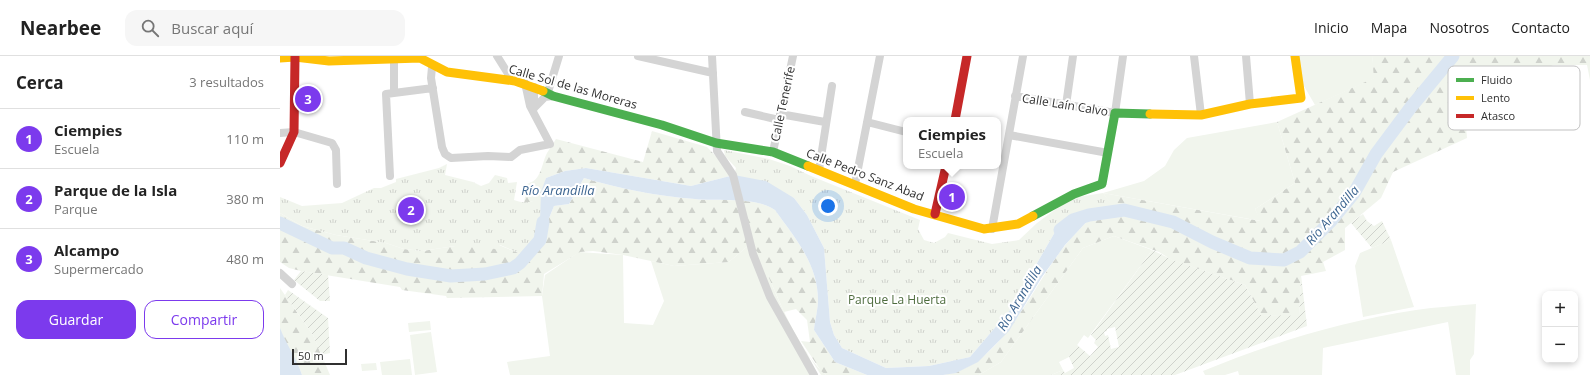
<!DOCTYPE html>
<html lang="es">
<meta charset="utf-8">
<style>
body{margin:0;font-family:"Open Sans",sans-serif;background:#f6f6f6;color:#222}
.controls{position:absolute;right:12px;bottom:12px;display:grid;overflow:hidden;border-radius:8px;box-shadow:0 2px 6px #0003}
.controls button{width:36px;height:36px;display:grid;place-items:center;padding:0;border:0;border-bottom:1px solid #e0e0e0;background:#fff;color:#222;font:20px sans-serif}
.scale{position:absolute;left:12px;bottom:10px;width:55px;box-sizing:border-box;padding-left:4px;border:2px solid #303030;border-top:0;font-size:11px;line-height:14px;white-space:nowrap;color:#303030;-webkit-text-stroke:3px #fff;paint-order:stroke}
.you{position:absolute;left:548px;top:150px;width:14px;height:14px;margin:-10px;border:3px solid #fff;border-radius:50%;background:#1a73e8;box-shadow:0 0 0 6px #1a73e833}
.badge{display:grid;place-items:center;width:26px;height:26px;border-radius:50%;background:#7c3aed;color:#fff;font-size:13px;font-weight:700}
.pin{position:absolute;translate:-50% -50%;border:2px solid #fff;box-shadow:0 1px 4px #0006}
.popup{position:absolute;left:623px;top:61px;width:98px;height:52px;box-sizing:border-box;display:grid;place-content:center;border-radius:8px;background:#fff;filter:drop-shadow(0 1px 3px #0005);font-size:13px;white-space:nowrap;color:#767676}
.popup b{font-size:15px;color:#222}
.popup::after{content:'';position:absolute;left:50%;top:100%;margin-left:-8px;border:8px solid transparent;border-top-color:#fff}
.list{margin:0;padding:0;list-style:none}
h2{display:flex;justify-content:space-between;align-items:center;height:52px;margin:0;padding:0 16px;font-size:17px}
h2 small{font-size:13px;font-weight:400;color:#767676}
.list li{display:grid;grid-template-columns:26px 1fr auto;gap:12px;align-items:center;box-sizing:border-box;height:60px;padding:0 16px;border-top:1px solid #e0e0e0}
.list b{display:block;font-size:15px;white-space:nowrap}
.list p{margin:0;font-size:13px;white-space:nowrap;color:#767676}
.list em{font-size:13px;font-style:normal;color:#767676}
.actions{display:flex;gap:8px;padding:12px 16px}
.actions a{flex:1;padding:9px 0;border:1px solid #7c3aed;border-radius:12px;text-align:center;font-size:14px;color:#7c3aed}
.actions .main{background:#7c3aed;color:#fff}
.icon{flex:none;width:22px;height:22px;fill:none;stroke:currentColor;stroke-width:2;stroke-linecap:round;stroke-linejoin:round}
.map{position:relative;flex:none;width:1310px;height:319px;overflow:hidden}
header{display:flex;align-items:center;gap:24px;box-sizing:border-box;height:56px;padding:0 20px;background:#fff;border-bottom:1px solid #e0e0e0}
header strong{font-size:19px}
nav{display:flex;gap:22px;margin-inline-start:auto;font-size:14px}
.search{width:280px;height:36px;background:#f6f6f6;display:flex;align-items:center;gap:10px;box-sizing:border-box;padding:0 14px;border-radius:12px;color:#767676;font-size:15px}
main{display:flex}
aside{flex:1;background:#fff}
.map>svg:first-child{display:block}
.grass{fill:#f1f5ed}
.forest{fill:url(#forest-firs)}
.park{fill:url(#park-tufts)}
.garden{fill:url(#garden-furrows);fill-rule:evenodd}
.water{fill:#dbe6f2}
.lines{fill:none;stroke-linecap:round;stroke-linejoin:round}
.river{stroke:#dbe6f2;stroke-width:13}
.street{stroke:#d4d4d4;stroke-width:8}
.fast{stroke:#4caf50;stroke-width:9}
.slow{stroke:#ffc107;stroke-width:9}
.jam{stroke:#c62828;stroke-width:9}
.labels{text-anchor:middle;stroke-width:4;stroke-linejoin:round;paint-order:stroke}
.street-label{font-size:12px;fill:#303030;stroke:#fff}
.park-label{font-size:12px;fill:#4e6c3e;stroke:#fff}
.water-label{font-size:13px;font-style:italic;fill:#3f6792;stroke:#fff}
.key{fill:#fff;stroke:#c1c1c1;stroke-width:1}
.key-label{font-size:11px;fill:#303030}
</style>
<header>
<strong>Nearbee</strong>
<div class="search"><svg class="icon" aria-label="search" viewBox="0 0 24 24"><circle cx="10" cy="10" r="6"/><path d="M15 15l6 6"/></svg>Buscar aquí</div>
<nav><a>Inicio</a><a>Mapa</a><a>Nosotros</a><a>Contacto</a></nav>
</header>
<main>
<aside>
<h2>Cerca<small>3 resultados</small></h2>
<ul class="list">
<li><span class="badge">1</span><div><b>Ciempies</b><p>Escuela</p></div><em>110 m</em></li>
<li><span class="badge">2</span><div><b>Parque de la Isla</b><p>Parque</p></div><em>380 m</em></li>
<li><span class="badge">3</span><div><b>Alcampo</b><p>Supermercado</p></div><em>480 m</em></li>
</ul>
<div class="actions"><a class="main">Guardar</a><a>Compartir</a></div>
</aside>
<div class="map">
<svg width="1310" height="319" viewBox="0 0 1310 319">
<defs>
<pattern id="forest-firs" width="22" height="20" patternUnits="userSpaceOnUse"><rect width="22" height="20" fill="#f1f5ed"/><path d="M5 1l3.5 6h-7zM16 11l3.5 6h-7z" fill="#cfd2cc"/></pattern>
<pattern id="park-tufts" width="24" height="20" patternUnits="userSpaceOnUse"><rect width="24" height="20" fill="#f1f5ed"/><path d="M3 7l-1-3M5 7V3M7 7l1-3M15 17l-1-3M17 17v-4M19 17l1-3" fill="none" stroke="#cfd2cc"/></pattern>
<pattern id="garden-furrows" width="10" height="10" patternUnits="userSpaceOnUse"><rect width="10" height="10" fill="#f1f5ed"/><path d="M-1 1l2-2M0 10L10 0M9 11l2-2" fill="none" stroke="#cfd2cc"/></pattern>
</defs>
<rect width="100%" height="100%" fill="#fff"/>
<path class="grass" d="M1017 0H1092L1095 22 1035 49 1017 18Z
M997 66 1015 127 975 153 981 165 823 137 864 125 885 110 894 94 907 82Z
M834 180 872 194 808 282 804 279 789 301 779 306 783 314 771 319H699L721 306 803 192Z
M1111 184 1134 251 1083 261 1075 210 1080 197Z
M470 188C474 192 479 196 483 201 487 207 487 217 490 224 501 251 524 301 546 319H541L526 295 538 319H230L227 306 270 300 262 240 265 219 299 196 343 199 344 267 373 269 384 245 371 205 394 210 449 206Z
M1196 248 1194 298 1190 304V319H1176L1168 266 1043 292 1042 319H959L958 315 945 319H925L923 315C991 287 1063 265 1136 254 1156 251 1176 250 1196 248Z
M150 265 151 274 129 276 128 267Z
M151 276 157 316 135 319 130 279Z
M130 303 132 319H102L100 306Z
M96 307 97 314 82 315 81 308Z"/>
<path class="forest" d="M1092 0H1310V24L1307 9H1273L1258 16 1213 23 1183 35 1187 82 1113 116 1101 142 1065 172V194L1043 206 1046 215 1021 220 1019 261 981 259 965 229 892 204 879 196 834 180 803 192 721 306 699 319H663C728 309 753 221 795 178 803 170 810 160 820 157 825 155 831 155 835 154L823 137 980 165 975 153 1015 127 997 66 1094 22Z
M372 75 427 91 454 119 411 130 306 112 285 115 266 122 261 142 255 145 244 147 247 128C262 124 261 109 267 97 270 92 273 88 276 83L363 106Z
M304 122C341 133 377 140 415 143 439 146 475 140 495 154 515 182 538 208 538 244 538 254 535 264 534 274L555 306 587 319H546L541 315 521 285 530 286 527 264 516 253 504 256 489 222 483 202 470 188 449 206 394 210 343 199 313 195 300 196 264 218 262 240 167 242 166 240 122 234 120 231 21 215 9 212 0 206V157L22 170 56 179 106 187 124 193 142 195 175 190 219 189 246 200 260 184 274 150 289 148Z
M0 232 33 279 50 319H22C17 302 5 290 0 273 0 261 0 245 0 232Z"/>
<path class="park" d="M444 94 489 103 510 110 531 120 640 164 638 173 644 184 654 187 665 181 668 177 712 188 739 184 757 167 791 142 823 137 836 154 821 156 811 161 809 159 793 164 775 176 730 254 690 301 649 310 606 312 562 292 554 279 550 266 544 192 527 159 514 142 454 119 456 112 445 100Z
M167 108 165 119 193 126 201 130 209 127 215 119 227 122 228 127 237 126 234 144C245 148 252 147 263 140V166L260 184 246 200 220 189 216 193 175 190 142 195 124 193 106 187 56 179 22 170 0 157V141L22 150 62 147 94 132H101L116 126V123L159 112Z"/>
<path class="garden" d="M1083 158 1087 165 1094 170 1102 165 1111 184 1092 192 1071 167Z
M872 194 893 204 965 229 981 259 1019 260 1021 219 1027 270 895 319H771L783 314 785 317 794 312 789 301 796 288 810 300 818 291 814 287 816 284 811 279ZM835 271 839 291 831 293 828 279 825 280 824 276 827 275V273Z
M21 215 48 219 50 245H40L14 224Z
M8 234 48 262 50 297 41 299 33 279 5 239Z"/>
<path class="water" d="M306 112 411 130 454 119 486 125 514 142 527 159 544 192 550 266 554 279 562 292 606 312 649 310 690 301 730 254 775 176 793 164 809 159 811 161 785 189 762 221 729 275 698 306 676 317 663 319H587L555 306 534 274C535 264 538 253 538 244 538 208 515 182 495 154 475 140 439 146 415 143 377 140 341 133 304 122L289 148 274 150 260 184 254 190 260 165 261 136 266 122 285 115Z
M0 272C6 288 17 303 22 319H0Z"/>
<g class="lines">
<path class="river" d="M0 167 52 192H64L86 202 127 213 171 220 205 218 233 212 240 207 260 184 263 166
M780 174 793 164 809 159 844 154 893 166 932 186 970 202 1004 204 1020 196 1050 166 1074 137 1096 98 1131 51 1173 0"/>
<path class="street" d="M217 0 232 24
M358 0 433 17
M432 0 437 95 453 119 473 198 490 241 534 319
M914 0 921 59
M966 0 970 48
M114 2V35
M152 11 151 22 162 91 165 98 171 102 208 100 231 101 240 94 270 88 250 50 245 27
M254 31V52
M268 36 279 0
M735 40 835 57 843 0
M786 49 793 0
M254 52 265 41 273 40
M465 56 499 64
M500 58 545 66
M587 66 626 76
M0 77 14 76 52 87 56 94 57 128
M729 79 828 97
M493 96 513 0
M539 114 552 30
M110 120 106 38 153 32
M575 128 600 0
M712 173 743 0
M0 217 12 228"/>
<path class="fast" d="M263 35 273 40 382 69 436 87 493 96 528 110
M753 160 794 138 822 128 835 57 870 58"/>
<path class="slow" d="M0 2 15 1 49 5 140 2 167 16 235 25 263 35
M870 58 921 59 970 48 1021 42 1015 0
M528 110 634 153 704 173 738 168 753 160"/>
<path class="jam" d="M675 64 687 0
M0 107 14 76 15 1
M655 158 666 110"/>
</g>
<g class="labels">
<g class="street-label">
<text transform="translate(293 31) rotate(16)" y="4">Calle Sol de las Moreras</text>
<text transform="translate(503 48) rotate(-78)" y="4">Calle Tenerife</text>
<text transform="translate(785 49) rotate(9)" y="4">Calle Laín Calvo</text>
<text transform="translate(585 119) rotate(21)" y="4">Calle Pedro Sanz Abad</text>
</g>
<g class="park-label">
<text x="617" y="248">Parque La Huerta</text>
</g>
<g class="water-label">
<text x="278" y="139">Río Arandilla</text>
<text transform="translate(1052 159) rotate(-49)" y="5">Río Arandilla</text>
<text transform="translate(739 242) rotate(-59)" y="5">Río Arandilla</text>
</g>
</g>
<rect x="1168" y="10" width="132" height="64" rx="6" class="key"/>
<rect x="1176" y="22" width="18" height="4" fill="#4caf50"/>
<rect x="1176" y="40" width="18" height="4" fill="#ffc107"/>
<rect x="1176" y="58" width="18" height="4" fill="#c62828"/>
<g class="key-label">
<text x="1201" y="28">Fluido</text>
<text x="1201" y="46">Lento</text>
<text x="1201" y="64">Atasco</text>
</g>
</svg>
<div class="controls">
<button>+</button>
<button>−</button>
</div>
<div class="scale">50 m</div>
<div class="you"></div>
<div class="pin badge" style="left:672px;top:141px">1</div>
<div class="popup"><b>Ciempies</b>Escuela</div>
<div class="pin badge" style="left:131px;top:154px">2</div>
<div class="pin badge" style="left:28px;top:43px">3</div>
</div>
</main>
